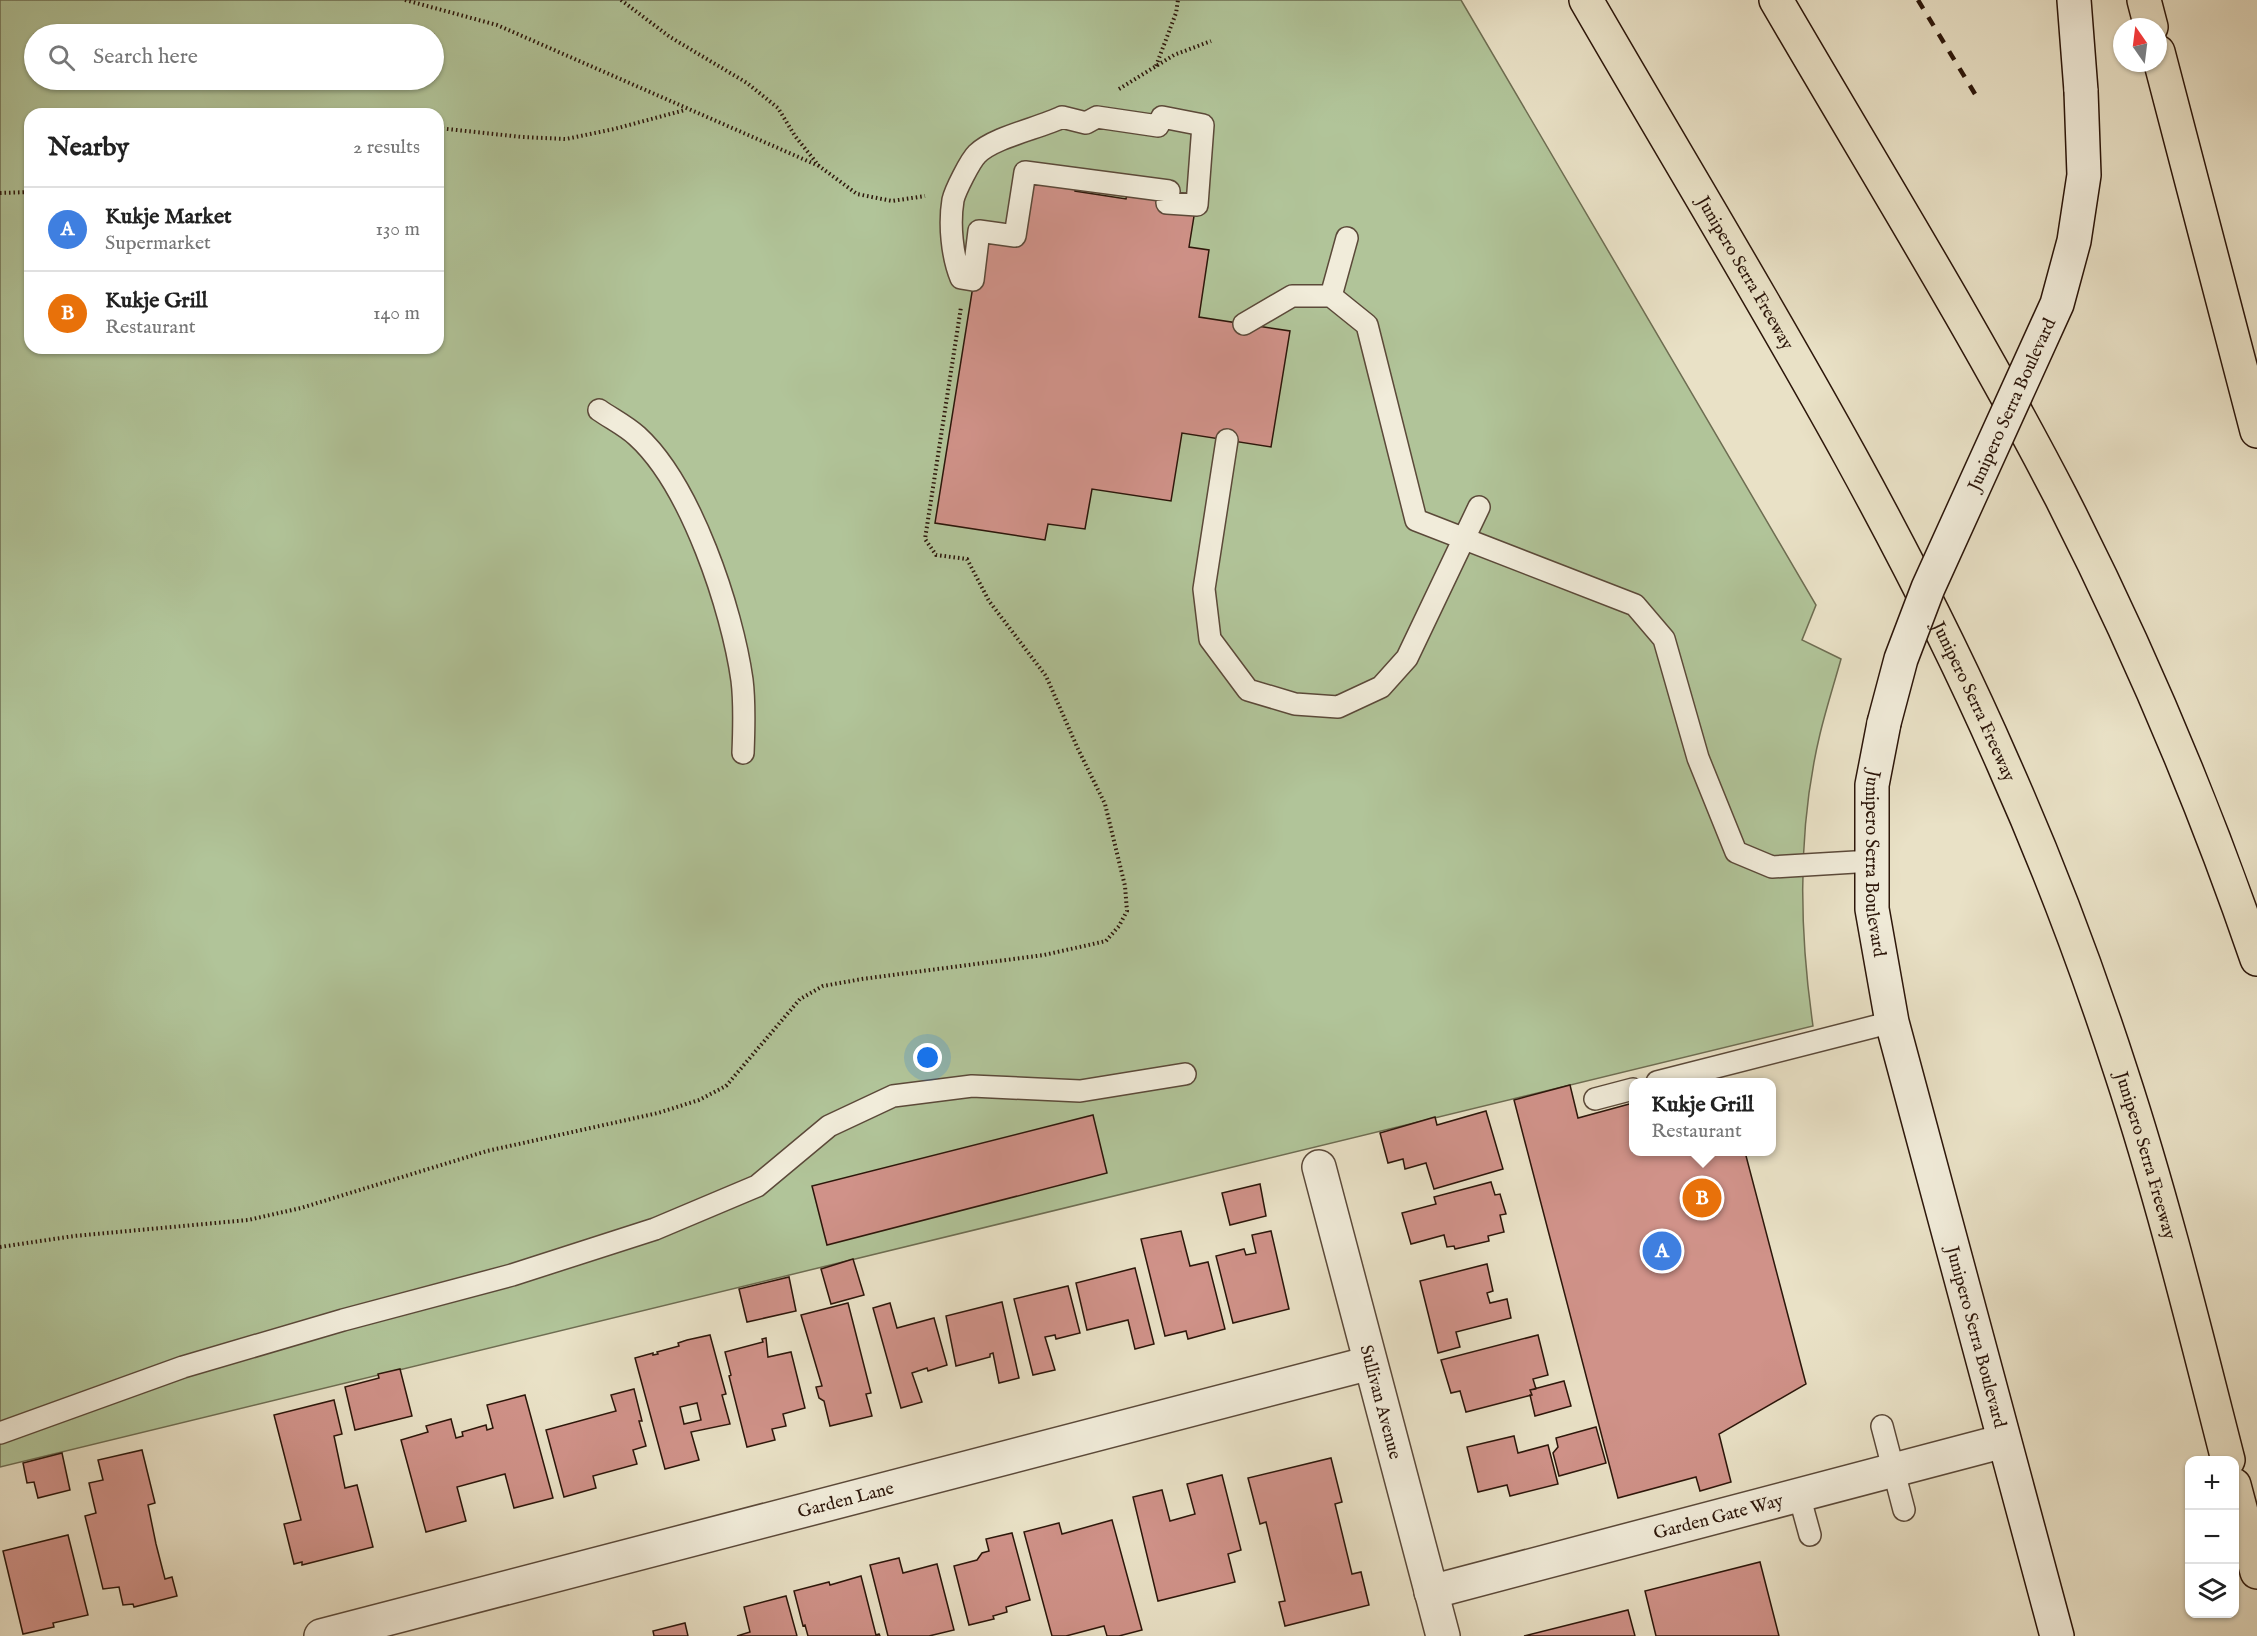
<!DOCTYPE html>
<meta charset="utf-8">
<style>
body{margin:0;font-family:"IM FELL English",serif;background:#f2f2f2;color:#222}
.controls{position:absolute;right:18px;bottom:18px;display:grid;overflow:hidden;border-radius:12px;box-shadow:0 2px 4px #0004}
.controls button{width:54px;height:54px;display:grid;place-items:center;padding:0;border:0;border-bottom:2px solid #e0e0e0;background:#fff;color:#222;font:30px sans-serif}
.compass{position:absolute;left:2113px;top:18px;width:54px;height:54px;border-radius:50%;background:#fff;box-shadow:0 2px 4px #0004;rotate:346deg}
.you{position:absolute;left:928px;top:1058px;width:21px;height:21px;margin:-15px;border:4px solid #fff;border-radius:50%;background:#1a73e8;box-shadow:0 0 0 9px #1a73e833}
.badge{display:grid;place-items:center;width:39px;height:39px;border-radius:50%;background:#0b8043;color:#fff;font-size:20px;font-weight:700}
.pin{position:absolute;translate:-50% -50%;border:3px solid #fff;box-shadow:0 2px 6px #0006}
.popup{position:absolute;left:1629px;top:1078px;width:147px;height:78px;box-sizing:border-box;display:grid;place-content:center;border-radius:12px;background:#fff;filter:drop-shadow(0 2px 4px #0005);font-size:20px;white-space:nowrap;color:#767676}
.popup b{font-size:22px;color:#222}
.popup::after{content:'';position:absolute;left:50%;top:100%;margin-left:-12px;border:12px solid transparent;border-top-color:#fff}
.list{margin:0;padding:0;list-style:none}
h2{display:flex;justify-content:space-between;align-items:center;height:78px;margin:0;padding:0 24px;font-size:26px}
h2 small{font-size:20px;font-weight:400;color:#767676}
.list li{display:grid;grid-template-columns:39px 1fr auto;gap:18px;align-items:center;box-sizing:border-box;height:84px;padding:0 24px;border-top:2px solid #e0e0e0}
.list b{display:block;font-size:22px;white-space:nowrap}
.list p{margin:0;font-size:20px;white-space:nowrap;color:#767676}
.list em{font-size:20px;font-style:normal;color:#767676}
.icon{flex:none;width:33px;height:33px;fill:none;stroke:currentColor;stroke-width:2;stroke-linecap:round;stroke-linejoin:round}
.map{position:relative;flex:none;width:2257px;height:1636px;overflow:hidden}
.search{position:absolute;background:#fff;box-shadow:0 2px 4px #0004;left:24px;top:24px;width:420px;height:66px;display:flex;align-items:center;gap:15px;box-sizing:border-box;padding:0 21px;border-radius:33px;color:#767676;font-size:22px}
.panel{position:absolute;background:#fff;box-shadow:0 2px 4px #0004;left:24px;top:108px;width:420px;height:246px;border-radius:18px}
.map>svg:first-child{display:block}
.green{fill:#b1c499;stroke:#6e6d52;stroke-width:1.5;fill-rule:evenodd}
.building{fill:#d09289;stroke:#2c160a;stroke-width:1.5;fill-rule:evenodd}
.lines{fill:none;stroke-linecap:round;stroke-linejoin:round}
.lane-casing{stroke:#5b4939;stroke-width:24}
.street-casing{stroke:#5b4939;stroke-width:36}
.secondary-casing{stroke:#2c160a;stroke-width:36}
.highway-casing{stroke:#2c160a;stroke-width:36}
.path{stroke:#2c160a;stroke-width:4;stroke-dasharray:1.5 3;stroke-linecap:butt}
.lane{stroke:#f1ecda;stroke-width:21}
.street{stroke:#f1ecda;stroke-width:33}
.secondary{stroke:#f1ecda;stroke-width:33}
.highway{stroke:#e9e1c6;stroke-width:33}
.rail{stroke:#2c160a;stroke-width:4.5;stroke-dasharray:10 10;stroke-linecap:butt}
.secondary-bridge-casing{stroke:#2c160a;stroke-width:36;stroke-linecap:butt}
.secondary-bridge{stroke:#f1ecda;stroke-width:33}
.labels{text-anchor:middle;stroke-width:4.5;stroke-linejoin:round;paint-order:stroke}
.street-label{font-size:18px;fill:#2c160a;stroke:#f1ecda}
</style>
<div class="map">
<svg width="2257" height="1636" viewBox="0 0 2257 1636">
<rect width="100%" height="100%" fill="#e9e1c6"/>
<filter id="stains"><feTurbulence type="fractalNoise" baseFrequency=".00333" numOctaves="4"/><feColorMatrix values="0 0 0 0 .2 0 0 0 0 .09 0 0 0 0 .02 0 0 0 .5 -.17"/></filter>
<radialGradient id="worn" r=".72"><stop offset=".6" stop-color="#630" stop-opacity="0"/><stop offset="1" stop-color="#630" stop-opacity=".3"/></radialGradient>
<path class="green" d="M0 0H1461L1816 605 1802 640 1841 659C1834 684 1826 709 1820 734 1797 830 1799 929 1813 1026L0 1467ZM34 34H434V80H34ZM30 114H438V348H30Z"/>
<path class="building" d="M1029 175 1076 182 1075 191 1126 199 1128 191 1165 196 1195 210 1189 247 1209 250 1199 317 1290 331 1271 447 1182 433 1171 501 1092 489 1085 529 1048 524 1045 540 935 523 981 236 1019 242Z
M1570 1085 1578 1118 1633 1103V1152H1745L1806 1384 1719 1434 1731 1482 1700 1491 1696 1477 1618 1498 1514 1100Z
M1486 1111 1503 1169 1434 1189 1426 1163 1405 1169 1403 1159 1388 1163 1380 1133 1435 1117 1437 1125Z
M1093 1115 1107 1173 827 1245 812 1186Z
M1491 1182 1495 1195 1500 1194 1506 1214 1500 1215 1504 1232 1488 1236 1489 1241 1455 1249 1454 1246 1447 1247 1444 1235 1411 1244 1402 1213 1436 1204 1434 1197Z
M1260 1184 1266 1216 1230 1225 1222 1193Z
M1181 1231 1190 1266 1208 1262 1225 1329 1188 1339 1186 1331 1165 1336 1141 1239Z
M1271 1231 1289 1309 1233 1323 1216 1256 1244 1249 1246 1255 1256 1253 1252 1235Z
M853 1259 864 1295 831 1304 821 1269Z
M1487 1264 1493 1291 1487 1293 1490 1303 1507 1299 1511 1318 1456 1332 1460 1347 1438 1353 1420 1281Z
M1135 1268 1154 1344 1135 1349 1128 1320 1087 1330 1076 1283Z
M789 1277 796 1311 747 1322 739 1289Z
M1068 1286 1080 1333 1056 1339 1055 1335 1045 1337 1055 1370 1033 1375 1014 1299Z
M1002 1302 1019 1378 999 1383 993 1353 990 1354V1357L956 1366 946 1316Z
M848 1303 871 1393 866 1394 872 1416 830 1426 824 1401 819 1398 816 1387 822 1386 801 1315Z
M890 1303 897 1328 934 1318 947 1365 928 1371 927 1368 912 1373 922 1402 901 1408 873 1308Z
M710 1335 726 1394 722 1395 730 1424 691 1432 699 1460 665 1469 635 1358 653 1353V1355L658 1354 657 1352 679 1346 678 1343 687 1340ZM697 1403 701 1420 684 1424 680 1407Z
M1538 1335 1548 1375 1533 1379 1536 1389 1530 1390 1532 1395 1466 1412 1460 1391 1451 1393 1441 1360Z
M766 1338 768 1357 791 1352 805 1408 783 1414 786 1426 772 1429 775 1440 747 1447 729 1376 731 1375 725 1352 763 1342 762 1339Z
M400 1369 412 1416 355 1430 345 1387 379 1378 378 1374Z
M1564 1381 1571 1406 1535 1416 1530 1395H1532L1530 1390Z
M634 1389 642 1421H639L646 1446 633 1450 637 1464 593 1476 596 1488 564 1497 546 1430 616 1411 611 1395Z
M525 1395 553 1498 514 1508 505 1474 457 1487 466 1521 426 1532 401 1440 428 1432 426 1426 451 1419 456 1438 463 1436 462 1432 486 1425 487 1430 493 1428 487 1405Z
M334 1400 342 1434 334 1436 345 1488 357 1485 373 1547 302 1565V1562L294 1564 284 1524 301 1520 274 1415Z
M1596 1427 1606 1463 1559 1476 1553 1453 1558 1447 1556 1438Z
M1514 1436 1518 1453 1548 1445 1558 1484 1510 1496 1507 1485 1478 1492 1467 1447Z
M142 1450 155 1503 148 1505 156 1544 165 1579 172 1577 177 1596 134 1607 133 1604 123 1605 119 1587 103 1589 85 1516 96 1513 89 1483 103 1480 98 1460Z
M62 1453 70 1490 38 1498 34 1482 27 1483 23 1463Z
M1331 1458 1342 1502 1335 1504 1352 1574 1361 1572 1369 1605 1285 1626 1279 1602 1285 1601 1266 1522 1260 1524 1248 1478Z
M1222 1475 1241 1550 1228 1554 1235 1582 1158 1601 1133 1497 1162 1490 1170 1521 1195 1514 1187 1484Z
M1112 1520 1142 1630 1119 1636H1107L1104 1626 1066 1636H1052L1024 1532 1059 1523 1062 1534Z
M1012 1533 1030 1600 1006 1607 1007 1612 993 1616 994 1619 969 1625 954 1566 977 1560 982 1553 989 1551 986 1539Z
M68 1535 88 1615 53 1623 54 1627 23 1634 3 1551Z
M899 1558 903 1573 937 1564 954 1630 929 1636H888L870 1565Z
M1760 1562 1779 1636H1656L1645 1591Z
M861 1576 876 1635 879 1634 880 1636H808L805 1625 803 1626 794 1591 829 1582 830 1585Z
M786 1596 797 1636H737L750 1632 744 1607Z
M1628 1610 1635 1636H1524Z
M685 1623 688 1636H654L653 1631Z"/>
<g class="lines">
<defs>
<path id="lane" d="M1062 117 1086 123 1097 117 1158 126 1162 117 1203 125 1197 205 1167 203 1169 191 1025 172 1015 236 979 231 973 280 961 278C952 256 949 224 953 200 955 191 970 161 977 154 994 137 1040 128 1062 117Z
M1331 296 1347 238
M1244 324 1292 296H1331L1367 325 1416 520 1635 605 1664 639 1698 758 1736 852 1772 867 1872 861
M599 410C612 419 626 426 637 436 691 485 732 609 742 680 745 704 744 729 743 753
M1227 440 1204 589 1210 639 1248 690 1295 704 1338 707 1381 687 1407 658 1479 507
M1657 1082 1892 1022
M1595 1099 1633 1089
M1882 1426 1904 1510
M0 1433 183 1367 343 1320 512 1275 655 1229 757 1186 829 1126 893 1096 972 1086 1080 1091 1185 1074
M1799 1495 1810 1535"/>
<g id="street">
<path id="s1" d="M1319 1167 1443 1636"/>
<path id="s2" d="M1431 1592 2004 1441"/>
<path id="s3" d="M321 1636 1370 1363"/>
</g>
<g id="secondary">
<path d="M2074 0 2081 91"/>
<path id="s4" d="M1884 723 1872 785V909L1892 1022 2057 1636"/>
</g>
<g id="highway">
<path id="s5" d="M1586 0C1731 251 1887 497 2003 763 2048 864 2087 967 2121 1072 2163 1200 2195 1331 2228 1460"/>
<path d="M1776 0C1872 165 1973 327 2061 497 2137 646 2203 801 2257 959"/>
<path d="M2144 0 2151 27"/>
<path d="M2158 52 2257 431"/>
<path d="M2234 1485 2257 1572"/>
</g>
</defs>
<use href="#lane" class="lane-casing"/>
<use href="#street" class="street-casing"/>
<use href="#secondary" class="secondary-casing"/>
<use href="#highway" class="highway-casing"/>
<path class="path" d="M405 0 497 25 819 166
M621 0 670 37 747 83 778 108 795 136 819 166 857 194 892 201 925 196
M1156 66 1176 13 1178 0
M1119 89 1174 55 1211 41
M438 128 522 137 566 139 614 129 685 110
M0 193 30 192
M0 1247 74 1236 248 1220 301 1208 487 1151 658 1113 699 1100 726 1086 800 999 823 986 862 979 1044 955 1106 941 1119 926 1127 911 1125 886 1105 804 1078 749 1046 676 989 601 967 559 936 555 925 539 961 307"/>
<use href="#lane" class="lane"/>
<use href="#street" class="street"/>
<use href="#secondary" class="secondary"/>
<use href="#highway" class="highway"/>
<path class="rail" d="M1918 0 1975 94"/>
<defs>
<g id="secondary-bridge">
<path id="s6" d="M1884 723 1901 659 1928 588 2057 304 2074 241 2084 175 2081 91"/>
</g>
</defs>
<use href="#secondary-bridge" class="secondary-bridge-casing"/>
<use href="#secondary-bridge" class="secondary-bridge"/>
</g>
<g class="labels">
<g class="street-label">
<text dy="6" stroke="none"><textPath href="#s5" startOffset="316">Junipero Serra Freeway</textPath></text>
<text dy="6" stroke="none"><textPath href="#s6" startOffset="344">Junipero Serra Boulevard</textPath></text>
<text dy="6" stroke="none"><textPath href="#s5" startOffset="802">Junipero Serra Freeway</textPath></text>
<text dy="6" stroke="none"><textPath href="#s4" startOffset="142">Junipero Serra Boulevard</textPath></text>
<text dy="6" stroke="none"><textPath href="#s5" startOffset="1288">Junipero Serra Freeway</textPath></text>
<text dy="6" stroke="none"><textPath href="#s4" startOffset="628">Junipero Serra Boulevard</textPath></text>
<text dy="6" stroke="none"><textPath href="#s1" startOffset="243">Sullivan Avenue</textPath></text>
<text dy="6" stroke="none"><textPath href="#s3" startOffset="542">Garden Lane</textPath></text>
<text dy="6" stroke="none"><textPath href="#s2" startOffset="297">Garden Gate Way</textPath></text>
</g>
</g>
<rect width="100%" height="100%" filter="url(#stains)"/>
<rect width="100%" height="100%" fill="url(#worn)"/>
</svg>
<div class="controls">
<button>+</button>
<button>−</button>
<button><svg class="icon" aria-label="layers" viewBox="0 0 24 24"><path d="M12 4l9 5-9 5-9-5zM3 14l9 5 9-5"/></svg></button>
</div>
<svg class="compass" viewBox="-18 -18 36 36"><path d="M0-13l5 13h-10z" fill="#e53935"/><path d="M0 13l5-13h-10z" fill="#767676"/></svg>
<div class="you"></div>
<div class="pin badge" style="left:1662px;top:1251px;background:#3f7fe0">A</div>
<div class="pin badge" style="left:1702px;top:1198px;background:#e8710a">B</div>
<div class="popup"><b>Kukje Grill</b>Restaurant</div>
<div class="search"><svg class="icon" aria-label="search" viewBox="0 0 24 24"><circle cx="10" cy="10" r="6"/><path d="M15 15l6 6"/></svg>Search here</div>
<section class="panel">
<h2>Nearby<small>2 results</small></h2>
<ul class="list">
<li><span class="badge" style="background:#3f7fe0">A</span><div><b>Kukje Market</b><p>Supermarket</p></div><em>130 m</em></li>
<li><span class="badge" style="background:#e8710a">B</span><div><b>Kukje Grill</b><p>Restaurant</p></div><em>140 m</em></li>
</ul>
</section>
</div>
